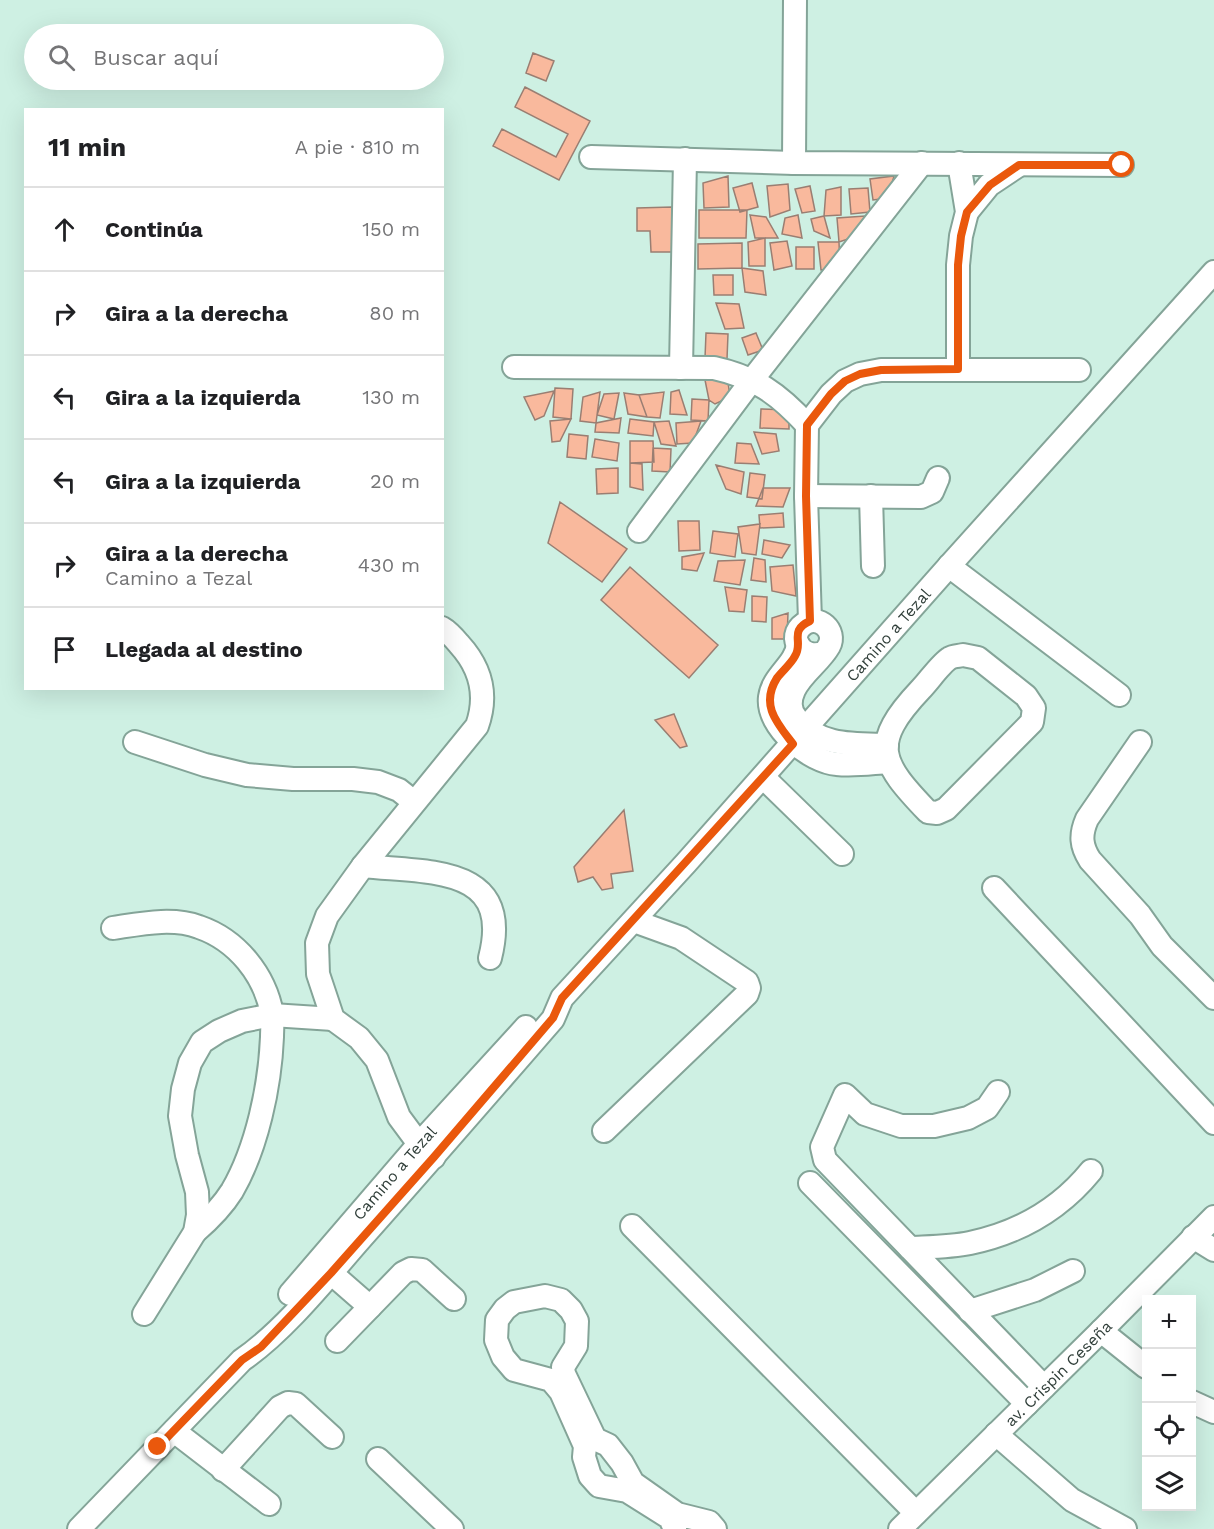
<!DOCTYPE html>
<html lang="es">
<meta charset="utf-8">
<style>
body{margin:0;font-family:"Work Sans",sans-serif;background:#f2f2f2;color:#202124}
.controls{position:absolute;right:18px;bottom:18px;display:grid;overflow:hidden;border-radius:0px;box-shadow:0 6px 24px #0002}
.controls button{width:54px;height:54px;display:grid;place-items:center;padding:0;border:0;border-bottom:2px solid #e0e0e0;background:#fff;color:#202124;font:30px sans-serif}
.stop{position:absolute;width:18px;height:18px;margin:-14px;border:4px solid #ea580c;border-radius:50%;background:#fff}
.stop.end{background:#ea580c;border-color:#fff;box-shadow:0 2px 6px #0008}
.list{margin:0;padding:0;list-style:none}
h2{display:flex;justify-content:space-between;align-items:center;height:78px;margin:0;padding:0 24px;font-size:26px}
h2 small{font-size:20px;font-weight:400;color:#757577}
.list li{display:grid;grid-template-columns:39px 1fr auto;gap:18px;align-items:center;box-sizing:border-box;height:84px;padding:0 24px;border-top:2px solid #e0e0e0}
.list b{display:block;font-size:22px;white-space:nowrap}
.list p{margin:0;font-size:20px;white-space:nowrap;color:#757577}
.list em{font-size:20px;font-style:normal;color:#757577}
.icon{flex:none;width:33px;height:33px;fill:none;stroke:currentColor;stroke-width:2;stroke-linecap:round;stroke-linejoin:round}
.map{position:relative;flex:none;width:1214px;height:1529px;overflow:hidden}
.search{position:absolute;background:#fff;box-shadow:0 6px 24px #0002;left:24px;top:24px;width:420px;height:66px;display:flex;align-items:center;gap:15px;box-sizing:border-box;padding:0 21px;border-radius:33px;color:#757577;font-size:22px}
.panel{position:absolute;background:#fff;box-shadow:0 6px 24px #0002;left:24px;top:108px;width:420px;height:582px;border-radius:0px}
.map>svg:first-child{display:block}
.building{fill:#f9b99d;stroke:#9a7e72;stroke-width:1.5}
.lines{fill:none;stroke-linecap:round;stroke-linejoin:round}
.minor-casing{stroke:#84a498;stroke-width:26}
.minor{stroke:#fff;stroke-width:22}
.route{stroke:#ea580c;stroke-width:8}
.labels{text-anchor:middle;stroke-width:4.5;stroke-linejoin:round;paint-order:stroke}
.street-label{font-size:16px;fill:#313f3a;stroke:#cef0e3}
</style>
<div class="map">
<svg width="1214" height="1529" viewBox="0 0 1214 1529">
<rect width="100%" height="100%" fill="#cef0e3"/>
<path class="building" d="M533 53 554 61 546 81 526 73Z
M525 87 590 121 559 180 493 146 502 129 556 157 568 134 515 107Z
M728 176 729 207 704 208 703 183Z
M894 176 888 198 873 200 870 179Z
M752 183 758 207 740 212 733 188Z
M788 184 790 210 770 217 767 186Z
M810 186 815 211 802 213 795 189Z
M841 187V215L824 216 826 190Z
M868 188 870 212 851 214 849 189Z
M672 207 673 252H651L650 231H637V208Z
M699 210H747L746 238H699Z
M750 215 766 217 778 238H755Z
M798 215 802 238 782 234 785 218Z
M824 216 830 238 814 231 811 219Z
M865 216 860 235 839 242 837 218Z
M765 238V266H749L748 242Z
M787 241 792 266 774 270 770 243Z
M818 242H839L840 268 821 270Z
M742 243V268L698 269V244Z
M796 247H814V269H796Z
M742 268 763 271 766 295 745 292Z
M713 275H733V295H714Z
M716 303 739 304 744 328 725 329Z
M706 333 728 334 727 359 705 358Z
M756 333 763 350 748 355 742 338Z
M727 375 730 397 715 404 709 400 705 380Z
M555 388 573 389 571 419 553 417Z
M679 390 687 415 670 414 671 392Z
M554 391 544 416 535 420 524 397Z
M600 392 596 423 580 421 583 397Z
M664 392 660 418 647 417 639 395Z
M619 393 614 419 597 415 604 394Z
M624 393 639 395 647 417 628 414Z
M692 399 709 400 708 421 691 420Z
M761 409 789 410V429L760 428Z
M621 418 619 433 595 432 596 423Z
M571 419 560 441 552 442 550 421Z
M630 419 654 422 653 436 628 433Z
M669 421 676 446 661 444 654 422Z
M701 421 693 443 677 444 676 423Z
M754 432 776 434 779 451 762 454Z
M569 434 588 436 586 459 567 457Z
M595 439 619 443 617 461 592 457Z
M630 441H653L654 462 630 463Z
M737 443 751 444 759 464 735 463Z
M653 448 671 449 670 472 652 471Z
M630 463 642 464 643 490 630 487Z
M716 465 744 472 741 494 726 489Z
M618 468V493L597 494 596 469Z
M750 473 765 475 762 499 747 497Z
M763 488H790L783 507 756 506Z
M560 502 627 549 602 582 548 543Z
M783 513 784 527 760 528 759 515Z
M678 521H699L700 550 679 551Z
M760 524 756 555 742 553 738 527Z
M713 531 738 534 735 557 710 553Z
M764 540 790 545 782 558 762 554Z
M704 553 697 571 682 569V557Z
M754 558 765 560 766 582 751 580Z
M745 560 740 585 714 581 718 561Z
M793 565 796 596 772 591 770 567Z
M630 567 718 645 689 678 601 600Z
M725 587 747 590 744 612 729 611Z
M752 596 767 597 766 622 752 621Z
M788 613 787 639H772V618Z
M674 714 687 746 680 748 655 720Z
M624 810 633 871 611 874 613 888 602 890 593 877 578 882 574 867Z"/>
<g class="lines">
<defs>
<g id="minor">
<path d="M591 157 794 163 1122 165"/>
<path d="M794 163 795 0"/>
<path d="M967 212 989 185 1019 165"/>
<path d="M514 367 714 368C755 377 779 394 807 425"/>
<path d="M681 368 685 159"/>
<path d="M958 369V265L961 236 967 212 959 163"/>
<path d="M806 496 921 497 932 492 938 478"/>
<path d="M871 496 873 566"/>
<path d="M639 531 752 380 922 163"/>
<path d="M949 566 1119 695"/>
<path d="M810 621 806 496 807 425 831 394 845 381 860 374 881 370H1079"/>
<path d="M798 644C796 665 773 675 770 697 766 727 810 762 837 764 854 766 872 763 889 762"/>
<path d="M825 652C803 662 785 637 804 624 819 614 837 631 829 646 820 662 802 673 794 690 789 701 789 711 797 719 820 747 854 744 887 745"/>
<path d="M963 655 978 658 1026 696 1034 708 1032 722 946 809 937 813 928 812C880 762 869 744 921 689 929 681 941 663 950 658 953 656 959 656 963 655Z"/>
<path d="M135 742 205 765 247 775 293 779H353L378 782 399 790 414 802"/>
<path d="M1140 742 1087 819C1080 835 1081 846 1090 860L1140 915 1162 946 1214 998"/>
<path d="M763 777 842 854"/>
<path d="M363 866C427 873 514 864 490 958"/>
<path d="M994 888 1214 1123"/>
<path d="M113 928C140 924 172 917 199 927 237 940 265 975 272 1014 273 1021 272 1030 272 1037 270 1086 257 1148 232 1191 222 1207 210 1219 195 1232"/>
<path d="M998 1092 987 1108 968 1118 934 1126H901L865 1114 845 1095 822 1147 825 1160 1044 1387"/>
<path d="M604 1131 747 994 749 988 747 982 681 938 634 921"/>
<path d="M434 1157 419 1144 399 1117 377 1060 359 1038 333 1019 318 974 317 943 327 916 363 866 477 726C488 695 481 668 459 644 454 638 449 632 442 628"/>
<path d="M810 1183 1027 1404"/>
<path d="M632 1226 916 1513"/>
<path d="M1193 1237 1214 1250"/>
<path d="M910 1248C930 1247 951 1247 970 1243 1018 1233 1060 1209 1091 1171"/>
<path d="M331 1273 370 1307"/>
<path id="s1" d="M290 1294 419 1144 526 1027"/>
<path d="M970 1311 1035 1290 1073 1271"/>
<path d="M144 1314 195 1232 198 1215 197 1192 187 1155 180 1116 183 1089 190 1063 202 1042 219 1031 242 1021 272 1015 333 1019"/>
<path d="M1101 1331 1146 1367"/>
<path d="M337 1341 403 1273 411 1269 422 1270 454 1299"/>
<path d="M1192 1402 1214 1412"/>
<path d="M174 1431 269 1504"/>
<path d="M996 1434 1072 1500 1125 1529"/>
<path d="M378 1459 452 1529"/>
<path d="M223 1470 280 1407 288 1403 296 1404 332 1437"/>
<path id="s2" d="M79 1529 242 1360C283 1332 324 1281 357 1243 423 1169 488 1094 553 1019L562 998 686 863 949 566 1214 272"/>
<path d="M675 1529 670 1518 627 1491 599 1486 590 1476 584 1457 585 1446 561 1392 551 1380 514 1370 503 1357 496 1340 497 1320 505 1309 514 1302 545 1296 561 1300 571 1310 577 1321 576 1346 563 1367 564 1374 595 1439 608 1445 622 1463 633 1483 677 1514 709 1522 715 1529"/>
<path id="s3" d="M900 1529 1101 1331 1214 1217"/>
</g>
</defs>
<use href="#minor" class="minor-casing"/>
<use href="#minor" class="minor"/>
</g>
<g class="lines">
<path class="route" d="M158 1447 242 1360 261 1347 331 1273 434 1157 553 1018 562 998 793 744C777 723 760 705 777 678 783 670 791 664 795 656 804 642 788 631 810 621L806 496 807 425 831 394 845 381 860 374 881 370 958 369V265L961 236 967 212 990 185 1019 165H1122"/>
</g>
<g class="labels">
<g class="street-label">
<text dy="6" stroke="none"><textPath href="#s2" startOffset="1208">Camino a Tezal</textPath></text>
<text dy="6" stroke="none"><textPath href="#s1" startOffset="160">Camino a Tezal</textPath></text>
<text dy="6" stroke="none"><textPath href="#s3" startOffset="222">av. Crispin Ceseña</textPath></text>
</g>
</g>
</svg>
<div class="controls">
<button>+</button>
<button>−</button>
<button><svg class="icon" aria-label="locate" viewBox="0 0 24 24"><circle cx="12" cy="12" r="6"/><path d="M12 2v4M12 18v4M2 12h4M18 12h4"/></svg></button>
<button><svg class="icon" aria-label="layers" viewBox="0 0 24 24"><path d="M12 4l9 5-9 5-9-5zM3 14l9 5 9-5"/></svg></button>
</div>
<div class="stop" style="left:1122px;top:165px"></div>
<div class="stop end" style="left:158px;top:1447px"></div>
<div class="search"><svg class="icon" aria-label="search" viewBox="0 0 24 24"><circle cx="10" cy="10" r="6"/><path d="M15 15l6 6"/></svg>Buscar aquí</div>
<section class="panel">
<h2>11 min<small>A pie · 810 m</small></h2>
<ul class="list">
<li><svg class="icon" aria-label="ahead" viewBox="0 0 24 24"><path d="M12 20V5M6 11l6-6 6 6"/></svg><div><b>Continúa</b></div><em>150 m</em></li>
<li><svg class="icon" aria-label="right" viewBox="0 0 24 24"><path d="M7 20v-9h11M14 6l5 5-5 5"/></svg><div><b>Gira a la derecha</b></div><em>80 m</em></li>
<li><svg class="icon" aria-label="left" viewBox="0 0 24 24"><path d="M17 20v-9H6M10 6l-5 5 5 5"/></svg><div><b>Gira a la izquierda</b></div><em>130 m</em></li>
<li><svg class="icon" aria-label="left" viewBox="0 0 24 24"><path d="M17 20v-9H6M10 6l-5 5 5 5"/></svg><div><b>Gira a la izquierda</b></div><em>20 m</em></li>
<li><svg class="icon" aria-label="right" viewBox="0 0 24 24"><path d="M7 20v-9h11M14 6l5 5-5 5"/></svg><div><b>Gira a la derecha</b><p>Camino a Tezal</p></div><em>430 m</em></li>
<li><svg class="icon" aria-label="arrive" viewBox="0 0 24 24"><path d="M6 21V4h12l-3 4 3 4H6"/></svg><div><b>Llegada al destino</b></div></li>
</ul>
</section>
</div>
